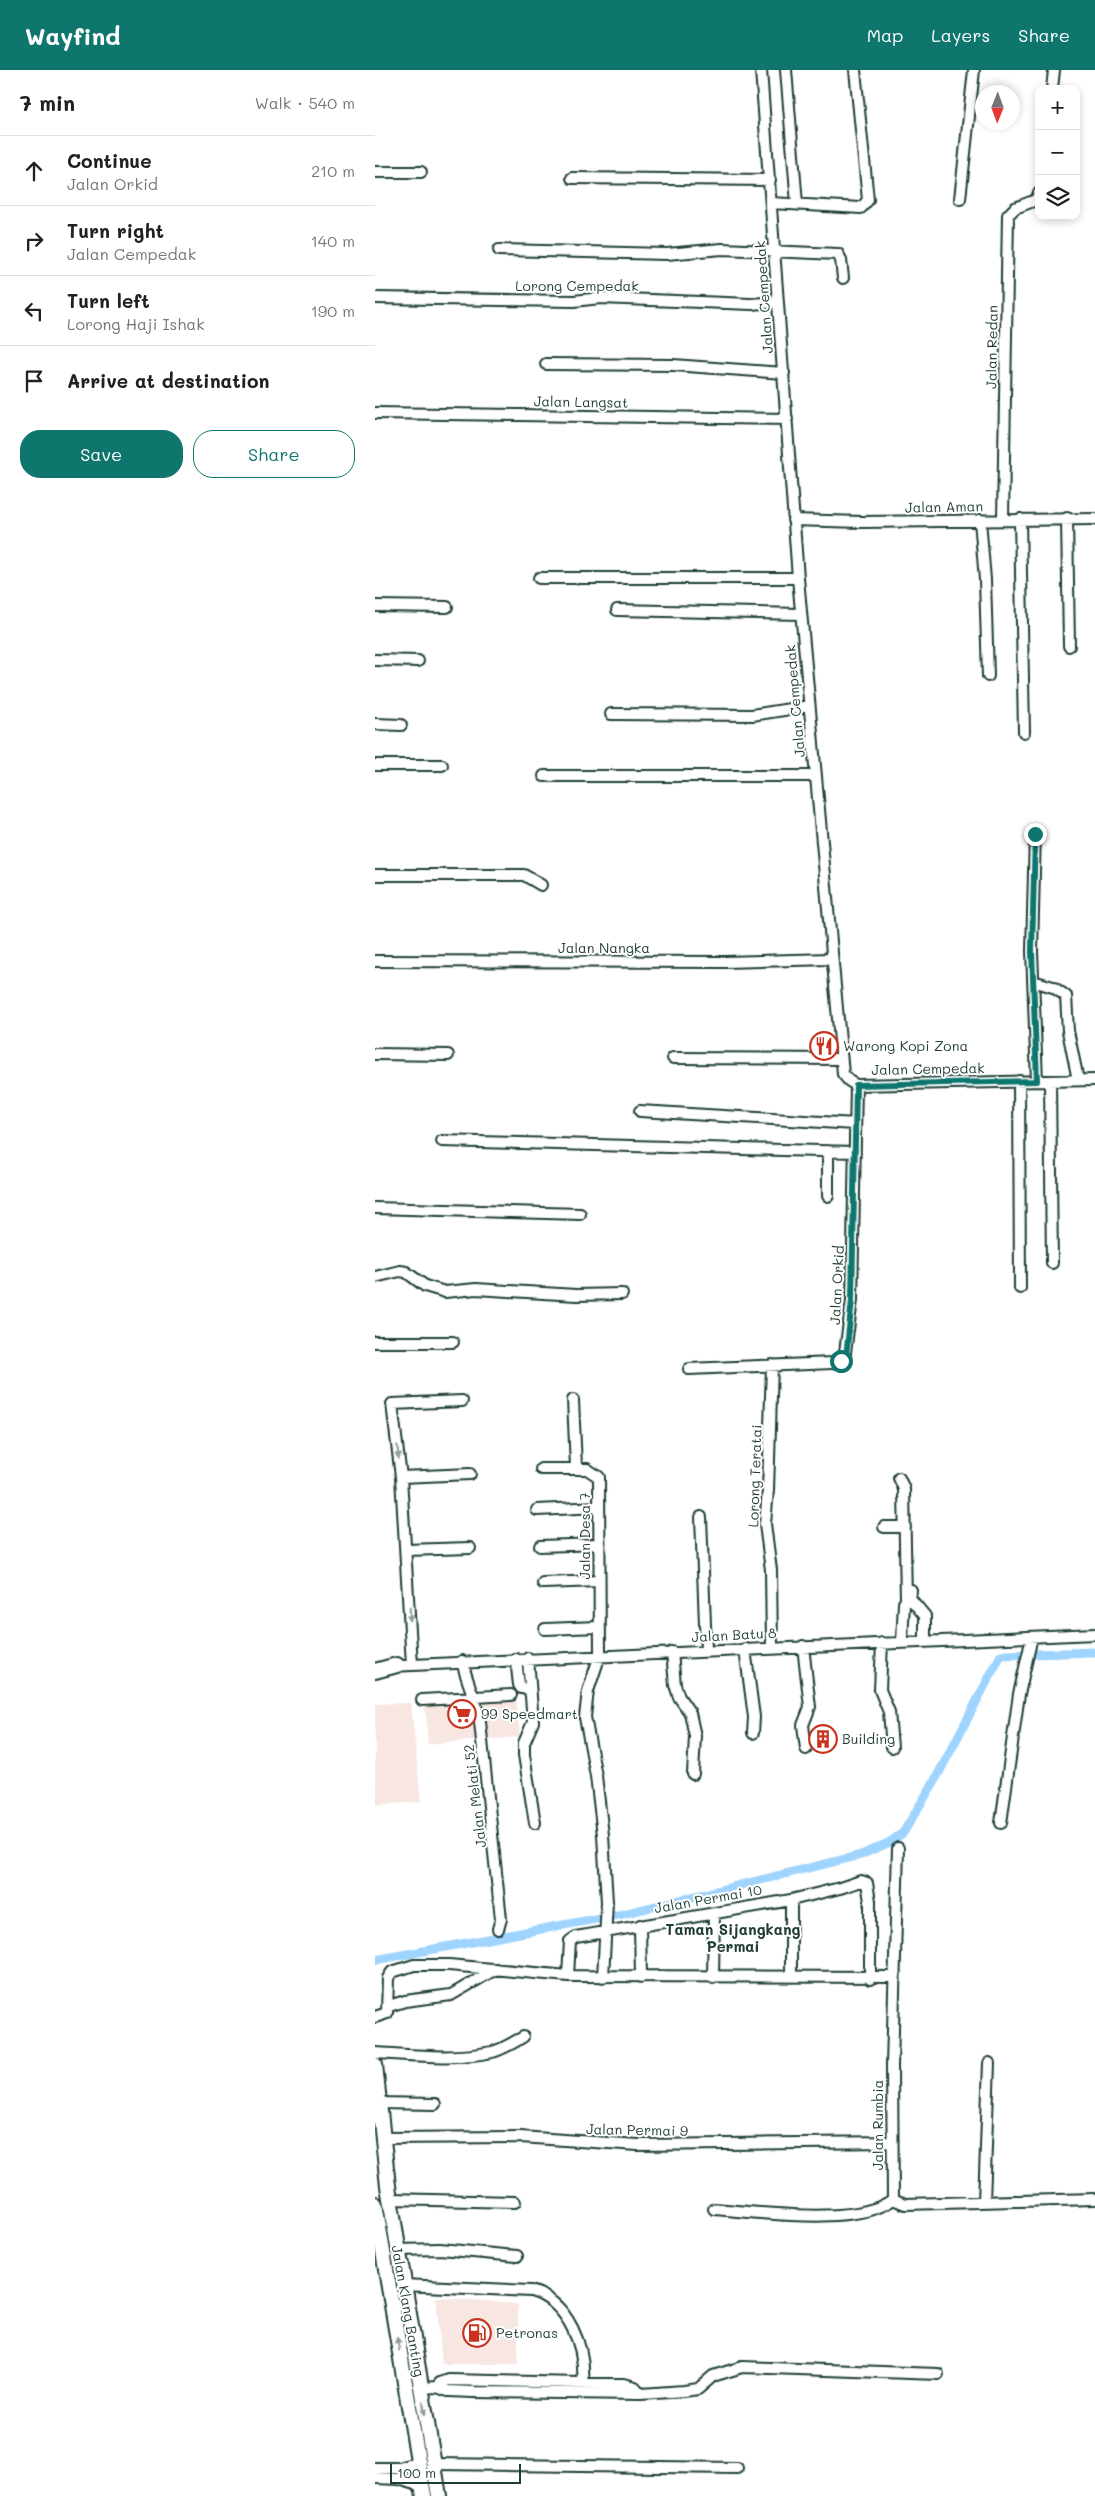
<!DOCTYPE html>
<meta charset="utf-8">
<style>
body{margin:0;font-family:Mali,sans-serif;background:#f2f2f2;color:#202124}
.controls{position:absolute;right:15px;top:15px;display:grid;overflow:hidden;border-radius:10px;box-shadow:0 2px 8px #0003}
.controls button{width:45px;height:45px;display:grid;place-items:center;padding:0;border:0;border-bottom:1px solid #e0e0e0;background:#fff;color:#202124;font:25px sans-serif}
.compass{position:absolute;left:600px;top:15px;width:45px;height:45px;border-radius:50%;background:#fff;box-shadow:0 2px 8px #0003;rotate:181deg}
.scale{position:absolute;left:15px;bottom:12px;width:131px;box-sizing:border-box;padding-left:5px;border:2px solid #1f3d34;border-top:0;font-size:14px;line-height:18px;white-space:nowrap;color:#1f3d34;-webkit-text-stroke:4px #fff;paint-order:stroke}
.stop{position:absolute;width:15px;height:15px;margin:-11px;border:4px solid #0f766e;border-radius:50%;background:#fff}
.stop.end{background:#0f766e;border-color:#fff;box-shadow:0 1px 5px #0008}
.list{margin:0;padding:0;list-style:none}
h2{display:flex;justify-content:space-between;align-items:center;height:65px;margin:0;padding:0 20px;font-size:21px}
h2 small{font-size:16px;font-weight:400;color:#757577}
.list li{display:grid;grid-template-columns:32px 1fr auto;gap:15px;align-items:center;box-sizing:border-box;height:70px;padding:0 20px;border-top:1px solid #e0e0e0}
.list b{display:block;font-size:19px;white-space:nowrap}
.list p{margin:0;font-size:16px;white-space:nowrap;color:#757577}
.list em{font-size:16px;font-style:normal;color:#757577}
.actions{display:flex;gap:10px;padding:15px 20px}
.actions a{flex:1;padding:11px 0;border:1px solid #0f766e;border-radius:20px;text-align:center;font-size:18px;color:#0f766e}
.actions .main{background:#0f766e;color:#fff}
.icon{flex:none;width:28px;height:28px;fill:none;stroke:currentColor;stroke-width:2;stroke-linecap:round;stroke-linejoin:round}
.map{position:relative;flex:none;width:720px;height:2426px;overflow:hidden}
header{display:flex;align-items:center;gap:30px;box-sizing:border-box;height:70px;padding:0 25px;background:#0f766e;color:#fff}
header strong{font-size:24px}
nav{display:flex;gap:28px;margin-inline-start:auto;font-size:18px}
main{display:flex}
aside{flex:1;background:#fff}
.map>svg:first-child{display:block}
.built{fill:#f7e6e1}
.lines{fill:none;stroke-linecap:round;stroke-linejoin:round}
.canal{stroke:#9fd4fe;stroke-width:9}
.minor-casing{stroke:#1f3d34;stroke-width:14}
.highway-casing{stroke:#1f3d34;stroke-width:18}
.minor{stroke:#fff;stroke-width:10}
.highway{stroke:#fff;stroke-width:14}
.oneway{fill:#8f9e9a}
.route{stroke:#0f766e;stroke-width:6}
.labels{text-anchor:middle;stroke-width:4;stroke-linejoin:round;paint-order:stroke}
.street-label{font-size:14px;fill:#1f3d34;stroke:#fff}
.poi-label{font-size:14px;fill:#1f3d34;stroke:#fff;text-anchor:start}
.neighbourhood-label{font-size:15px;font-weight:bold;fill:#1f3d34;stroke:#fff}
</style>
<header>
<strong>Wayfind</strong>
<nav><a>Map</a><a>Layers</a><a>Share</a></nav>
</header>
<main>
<aside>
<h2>7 min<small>Walk · 540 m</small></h2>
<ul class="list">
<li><svg class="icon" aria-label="ahead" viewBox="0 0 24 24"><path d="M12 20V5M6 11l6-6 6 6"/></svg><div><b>Continue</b><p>Jalan Orkid</p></div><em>210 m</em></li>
<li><svg class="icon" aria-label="right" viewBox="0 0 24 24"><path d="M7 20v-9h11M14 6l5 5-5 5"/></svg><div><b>Turn right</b><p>Jalan Cempedak</p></div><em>140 m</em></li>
<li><svg class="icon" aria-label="left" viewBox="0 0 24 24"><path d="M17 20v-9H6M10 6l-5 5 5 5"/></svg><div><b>Turn left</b><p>Lorong Haji Ishak</p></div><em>190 m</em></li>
<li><svg class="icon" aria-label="arrive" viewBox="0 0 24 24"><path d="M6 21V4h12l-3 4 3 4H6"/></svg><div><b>Arrive at destination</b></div></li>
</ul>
<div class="actions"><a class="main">Save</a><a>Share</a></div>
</aside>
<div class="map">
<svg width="720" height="2426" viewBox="0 0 720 2426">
<rect width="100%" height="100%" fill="#fff"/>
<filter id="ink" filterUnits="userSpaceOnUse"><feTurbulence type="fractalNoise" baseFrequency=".02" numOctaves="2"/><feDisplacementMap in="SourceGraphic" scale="10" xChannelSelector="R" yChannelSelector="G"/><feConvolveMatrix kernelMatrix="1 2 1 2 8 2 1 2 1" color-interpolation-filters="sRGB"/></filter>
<g filter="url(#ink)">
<path class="built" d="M141 1629 145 1667 53 1674 50 1634Z
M36 1633 46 1732 0 1735V1634Z
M61 2227 143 2234V2294H67Z"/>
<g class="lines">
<path class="canal" d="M0 1890 248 1844 486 1785 515 1772 528 1763 559 1712 626 1585 720 1582"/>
<defs>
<path id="minor" d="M386 0 423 508 468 1004 474 1011 481 1015 720 1010
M411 0 422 134
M677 19 679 0
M0 102H46
M197 108 395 110
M585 129 599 0
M396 133 486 138 493 130 480 0
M124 180 292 184 347 179 463 184 466 190 468 208
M0 228 199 231 225 228 376 234 403 232
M171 294 298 295 409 303
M0 343 412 349
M692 448 694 576
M628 449 633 145 640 138 661 130 664 123
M645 449 649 662
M418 450 487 452 720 449
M605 450 610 510 613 606
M164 508H423
M0 536 72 537
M242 540 426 544
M0 590 43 591
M236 644 377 645 434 636
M0 654 26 655
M0 695H67
M169 706H440
M660 763 657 881 662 1011
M0 805H149L166 815
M0 891 349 892 457 889
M658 911 678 917 691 926 693 961 703 1010
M0 984 73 985
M298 988 466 989
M644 1011 645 1218
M675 1011 677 1193
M265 1041 480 1054
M67 1071 480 1082
M453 1126V1081
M0 1138 205 1144
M0 1207 25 1201 31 1202 50 1216 70 1222 101 1219 201 1225 247 1224
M0 1272H78
M314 1299 457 1293 469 1290 477 1230 481 1015
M198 1330 201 1397
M166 1399H212L224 1407 225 1585 213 1621 210 1647 221 1706 228 1765 232 1832 228 1907
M26 1407 95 1404
M524 1408 529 1419 531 1530
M162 1440 224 1437
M326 1447 331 1581
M509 1457H530
M165 1476 224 1474
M31 1480 95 1478
M168 1513 224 1511
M536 1520 535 1528 550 1546V1571
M170 1559 224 1557
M527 1572 529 1533 535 1528
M507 1573 505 1620 514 1642 517 1677
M428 1576 435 1637 428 1655 431 1679
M397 1578 396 1500 390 1454 393 1420 397 1295
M370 1579 379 1647 378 1663
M297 1582 300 1615 304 1627 315 1643 320 1666 318 1704
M153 1588 158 1652 149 1673V1685L160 1753
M141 1589 144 1615 146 1618 155 1619
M87 1591C92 1613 102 1631 105 1652L126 1849 123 1859
M37 1595 26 1407 17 1334 87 1331
M16 1596 720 1564
M47 1630 136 1625
M626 1753 644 1624 657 1567
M523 1778 517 1996 518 2129 530 2134 720 2129
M265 1855 266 1907
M193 1906 195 1871 201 1867 416 1830 465 1818 486 1811 492 1813 495 1831V1909
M416 1907V1830
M338 1908 339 1844
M14 1936 30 1931 76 1925 121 1899
M0 1947 12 1943 13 1908 17 1902 39 1895H74L193 1906 519 1907
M0 1983C38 1985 79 1990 117 1982 127 1980 139 1972 148 1967
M3 2033 60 2034
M7 2068 145 2067 263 2075 517 2072
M15 2129 140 2132
M609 2132 614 1993
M339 2139C382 2142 485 2157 518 2129
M22 2180 65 2179 142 2186
M28 2215 156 2221C194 2232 211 2278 208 2314
M62 2317 73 2321 98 2322 266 2324 309 2321 323 2319 338 2306 367 2297 563 2304
M46 2318 62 2317 65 2313 74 2310 249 2314 260 2317 266 2324
M58 2394 362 2398
M0 2398H25L43 2392
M0 2408 24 2409 47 2416"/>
<path id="highway" d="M0 1601 22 1595
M0 1995 13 2116 64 2426
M0 2134 49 2426"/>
</defs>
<use href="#minor" class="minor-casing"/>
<use href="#highway" class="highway-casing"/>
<use href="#minor" class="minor"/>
<use href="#highway" class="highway"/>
</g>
<defs><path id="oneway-solid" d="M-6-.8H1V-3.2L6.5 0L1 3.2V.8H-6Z" transform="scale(1.25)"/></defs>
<g class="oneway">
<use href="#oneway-solid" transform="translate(23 1382) rotate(83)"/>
<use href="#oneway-solid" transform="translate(35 1544) rotate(88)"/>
<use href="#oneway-solid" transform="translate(23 2274) rotate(-99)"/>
<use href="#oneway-solid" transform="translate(49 2338) rotate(81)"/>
</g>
</g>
<g class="lines" filter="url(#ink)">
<path class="route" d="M466 1291 471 1287 477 1230 481 1015 662 1011 657 881 660 764"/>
</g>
<defs>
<symbol id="restaurant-ring" viewBox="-11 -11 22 22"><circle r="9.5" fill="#fff" stroke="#c8321e" stroke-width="1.5"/><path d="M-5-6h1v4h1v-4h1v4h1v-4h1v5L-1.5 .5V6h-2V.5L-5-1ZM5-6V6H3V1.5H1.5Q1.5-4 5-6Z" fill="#c8321e"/></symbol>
<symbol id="supermarket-ring" viewBox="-11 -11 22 22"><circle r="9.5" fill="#fff" stroke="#c8321e" stroke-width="1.5"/><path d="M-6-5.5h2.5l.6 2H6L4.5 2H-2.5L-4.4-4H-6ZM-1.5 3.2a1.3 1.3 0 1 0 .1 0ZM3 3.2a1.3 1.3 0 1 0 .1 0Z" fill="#c8321e"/></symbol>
<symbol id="building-ring" viewBox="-11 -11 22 22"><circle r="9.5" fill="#fff" stroke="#c8321e" stroke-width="1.5"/><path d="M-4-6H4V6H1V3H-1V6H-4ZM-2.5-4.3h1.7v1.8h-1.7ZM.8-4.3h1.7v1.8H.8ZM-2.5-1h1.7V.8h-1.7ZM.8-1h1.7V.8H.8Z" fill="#c8321e"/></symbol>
<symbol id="fuel-ring" viewBox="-11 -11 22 22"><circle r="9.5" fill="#fff" stroke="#c8321e" stroke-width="1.5"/><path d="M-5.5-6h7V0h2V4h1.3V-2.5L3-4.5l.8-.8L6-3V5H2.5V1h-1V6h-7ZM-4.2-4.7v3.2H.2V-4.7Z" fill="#c8321e"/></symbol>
</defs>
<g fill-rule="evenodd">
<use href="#restaurant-ring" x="433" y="960" width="32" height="32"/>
<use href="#supermarket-ring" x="71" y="1628" width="32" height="32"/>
<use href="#building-ring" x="432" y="1653" width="32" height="32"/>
<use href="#fuel-ring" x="86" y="2247" width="32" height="32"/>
</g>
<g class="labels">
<g class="street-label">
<text x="202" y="221">Lorong Cempedak</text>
<text transform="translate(389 227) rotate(-94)" y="5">Jalan Cempedak</text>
<text transform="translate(617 277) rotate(-89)" y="5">Jalan Redan</text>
<text transform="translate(206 332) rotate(1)" y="5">Jalan Langsat</text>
<text transform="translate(569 437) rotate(-1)" y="5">Jalan Aman</text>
<text transform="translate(420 631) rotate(-95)" y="5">Jalan Cempedak</text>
<text x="229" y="883">Jalan Nangka</text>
<text transform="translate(553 999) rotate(-1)" y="5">Jalan Cempedak</text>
<text transform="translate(462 1215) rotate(-87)" y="5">Jalan Orkid</text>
<text transform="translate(380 1406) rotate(-88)" y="5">Lorong Teratai</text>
<text transform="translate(210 1466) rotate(-90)" y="5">Jalan Desa 7</text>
<text transform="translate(359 1565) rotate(-3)" y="5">Jalan Batu 8</text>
<text transform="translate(100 1726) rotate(-97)" y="5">Jalan Melati 52</text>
<text transform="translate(333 1829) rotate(-10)" y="5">Jalan Permai 10</text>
<text transform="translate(503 2055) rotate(-90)" y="5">Jalan Rumbia</text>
<text transform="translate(262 2060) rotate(1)" y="5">Jalan Permai 9</text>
<text transform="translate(33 2241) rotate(80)" y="5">Jalan Klang Banting</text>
</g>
<g class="poi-label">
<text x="468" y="981">Warong Kopi Zona</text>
<text x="106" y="1649">99 Speedmart</text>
<text x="467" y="1674">Building</text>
<text x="121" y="2268">Petronas</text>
</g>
<g class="neighbourhood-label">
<text x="358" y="1865">Taman Sijangkang<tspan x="358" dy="17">Permai</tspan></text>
</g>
</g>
</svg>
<div class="controls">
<button>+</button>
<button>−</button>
<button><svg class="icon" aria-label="layers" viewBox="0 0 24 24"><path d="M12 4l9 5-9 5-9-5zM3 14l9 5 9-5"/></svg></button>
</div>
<svg class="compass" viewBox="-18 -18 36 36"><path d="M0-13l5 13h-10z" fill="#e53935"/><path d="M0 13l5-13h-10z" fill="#757577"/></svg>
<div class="scale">100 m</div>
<div class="stop" style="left:466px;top:1291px"></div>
<div class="stop end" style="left:660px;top:764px"></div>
</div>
</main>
